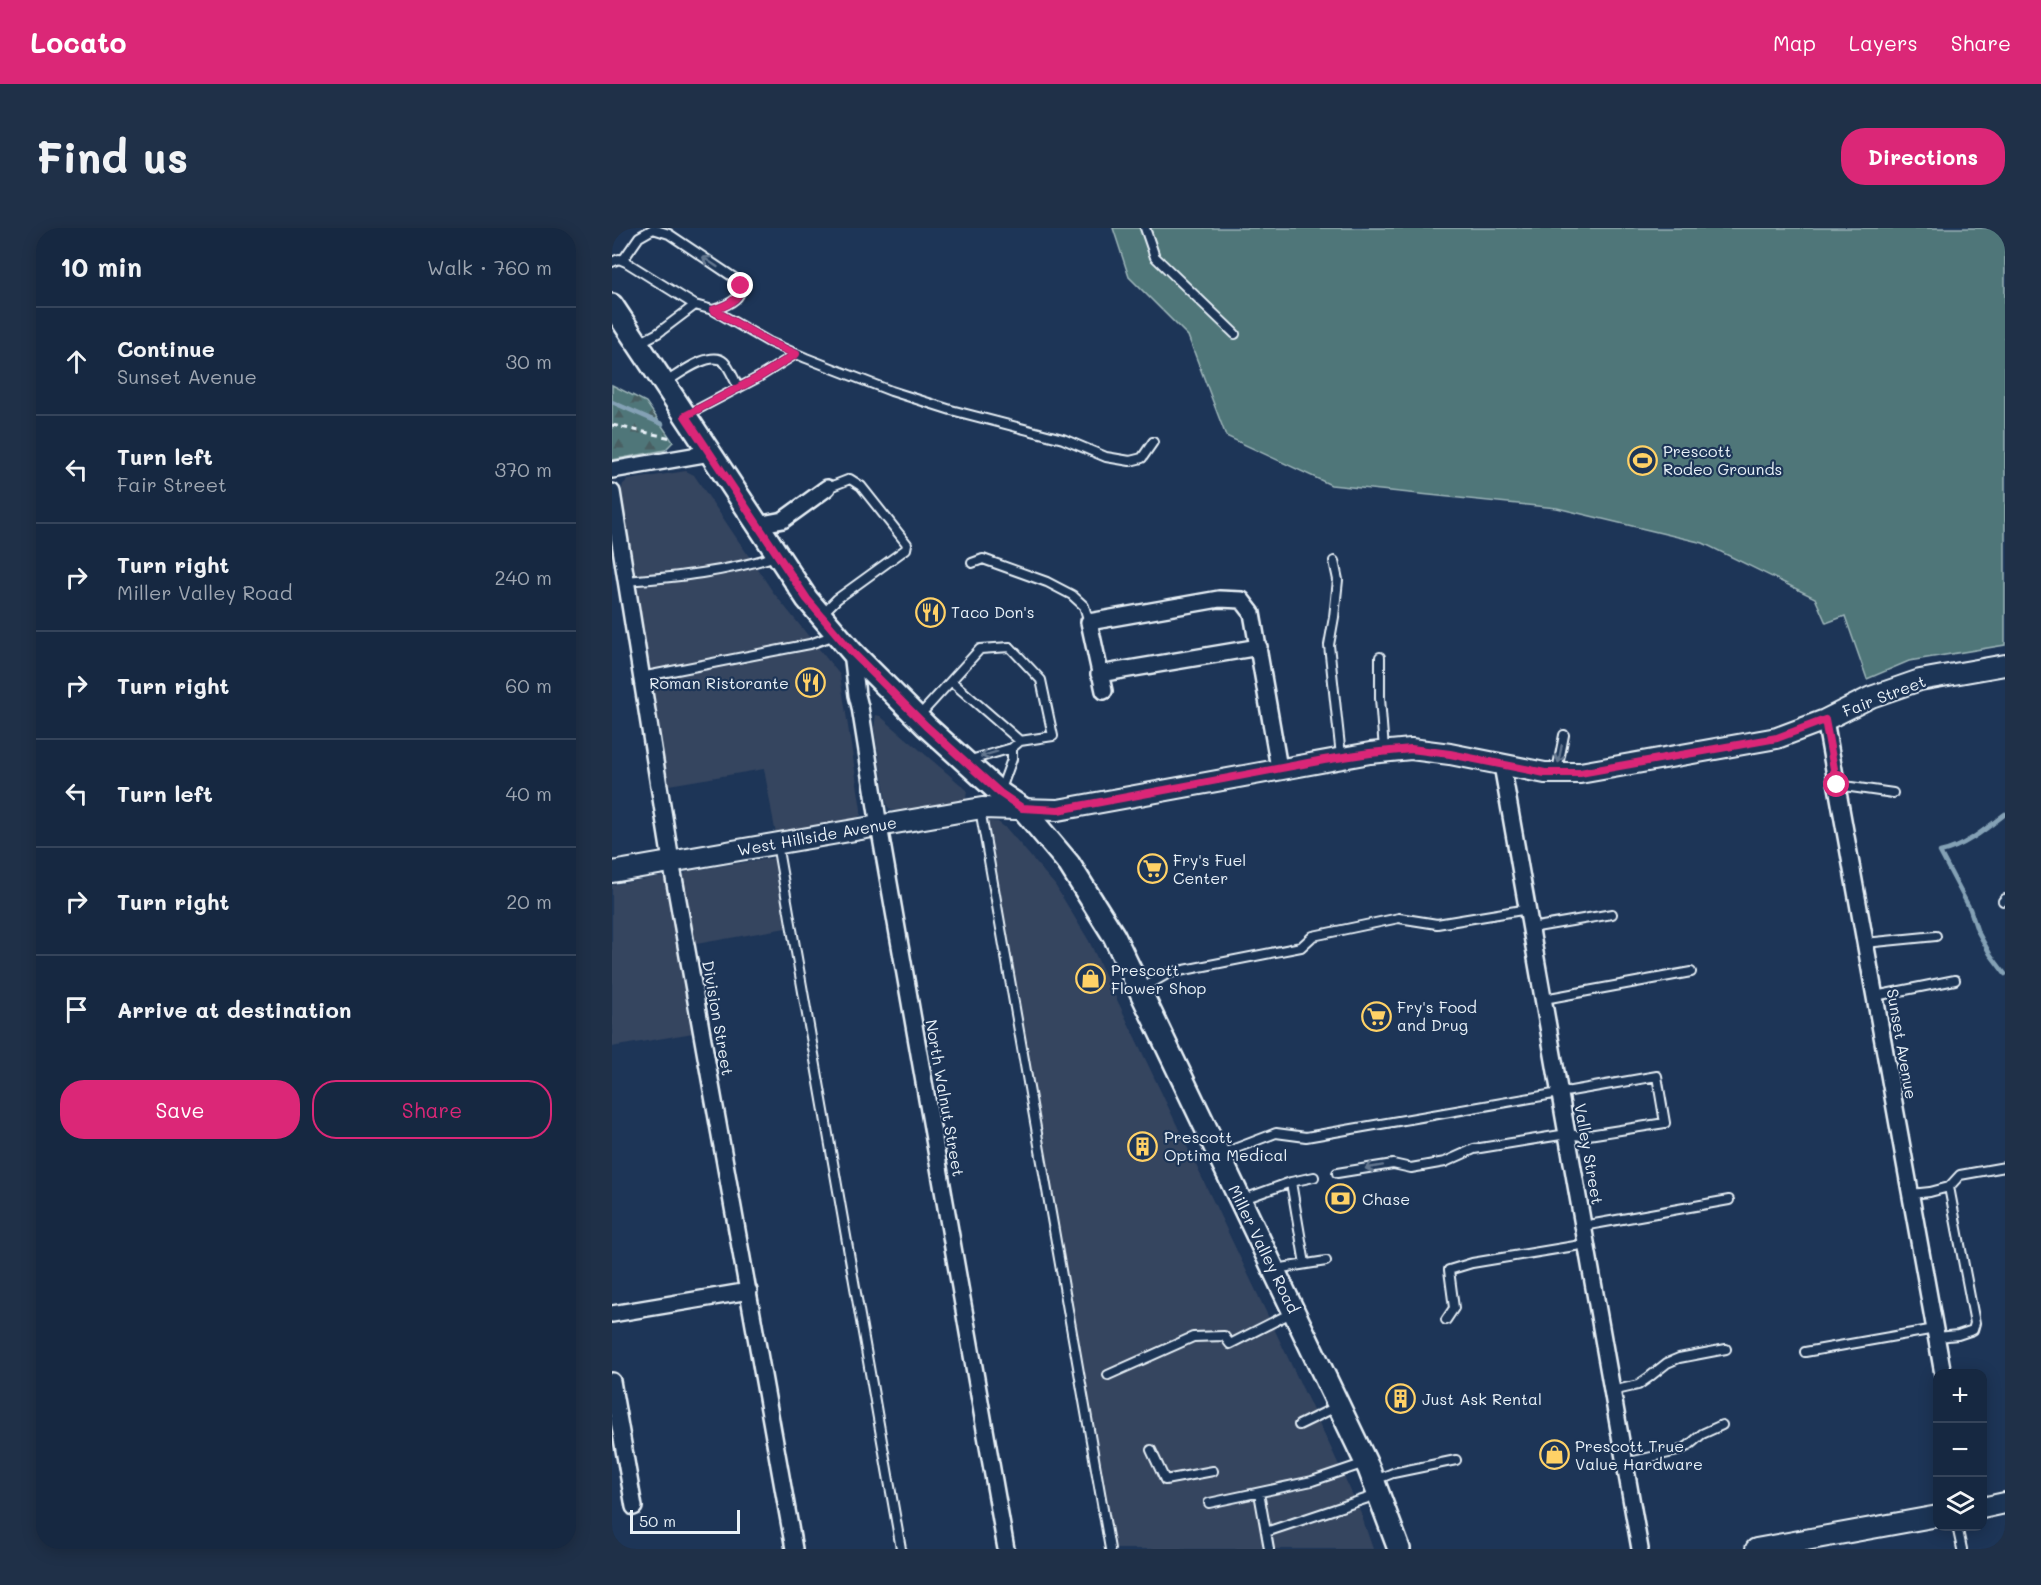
<!DOCTYPE html>
<meta charset="utf-8">
<style>
body{margin:0;font-family:Mali,sans-serif;background:#1f3048;color:#f1f3f6}
.controls{position:absolute;right:18px;bottom:18px;display:grid;overflow:hidden;border-radius:12px;box-shadow:0 3px 15px #0003}
.controls button{width:54px;height:54px;display:grid;place-items:center;padding:0;border:0;border-bottom:2px solid #35445a;background:#162841;color:#f1f3f6;font:30px sans-serif}
.scale{position:absolute;left:18px;bottom:15px;width:110px;box-sizing:border-box;padding-left:6px;border:3px solid #e8f1f8;border-top:0;font-size:16px;line-height:21px;white-space:nowrap;color:#e8f1f8;-webkit-text-stroke:4px #1d3557;paint-order:stroke}
.stop{position:absolute;width:18px;height:18px;margin:-14px;border:4px solid #db2777;border-radius:50%;background:#fff}
.stop.end{background:#db2777;border-color:#fff;box-shadow:0 2px 6px #0008}
.list{margin:0;padding:0;list-style:none}
h2{display:flex;justify-content:space-between;align-items:center;height:78px;margin:0;padding:0 24px;font-size:26px}
h2 small{font-size:20px;font-weight:400;color:#9ea6b1}
.list li{display:grid;grid-template-columns:39px 1fr auto;gap:18px;align-items:center;box-sizing:border-box;height:108px;padding:0 24px;border-top:2px solid #35445a}
.list b{display:block;font-size:22px;white-space:nowrap}
.list p{margin:0;font-size:20px;white-space:nowrap;color:#9ea6b1}
.list em{font-size:20px;font-style:normal;color:#9ea6b1}
.actions{display:flex;gap:12px;padding:18px 24px}
.actions a{flex:1;padding:14px 0;border:2px solid #db2777;border-radius:24px;text-align:center;font-size:21px;color:#db2777}
.actions .main{background:#db2777;color:#fff}
.icon{flex:none;width:33px;height:33px;fill:none;stroke:currentColor;stroke-width:2;stroke-linecap:round;stroke-linejoin:round}
.map{position:relative;flex:none;width:1393px;height:1321px;overflow:hidden;border-radius:24px}
header{display:flex;align-items:center;gap:36px;box-sizing:border-box;height:84px;padding:0 30px;background:#db2777;color:#fff}
header strong{font-size:28px}
nav{display:flex;gap:33px;margin-inline-start:auto;font-size:21px}
.intro{display:flex;align-items:center;justify-content:space-between;box-sizing:border-box;height:144px;padding:0 36px}
h1{margin:0;font-size:42px}
.button{padding:15px 27px;border-radius:24px;background:#db2777;color:#fff;font-size:21px;font-weight:700}
main{display:flex;gap:36px;padding:0 36px}
aside{flex:1;background:#162841;border-radius:24px;box-shadow:0 3px 15px #0003}
.map>svg:first-child{display:block}
.built{fill:#34445f}
.grass{fill:#4f7679;stroke:#9cb4b8;stroke-width:1.5}
.forest{fill:url(#forest-firs);stroke:#9cb4b8;stroke-width:1.5}
.lines{fill:none;stroke-linecap:round;stroke-linejoin:round}
.stream{stroke:#84a1b5;stroke-width:4.5}
.service-casing{stroke:#e8f1f8;stroke-width:12}
.minor-casing{stroke:#e8f1f8;stroke-width:20}
.tertiary-casing{stroke:#e8f1f8;stroke-width:24}
.secondary-casing{stroke:#e8f1f8;stroke-width:26}
.path{stroke:#e8f1f8;stroke-width:3;stroke-dasharray:6 4.5;stroke-linecap:butt}
.service{stroke:#1d3557;stroke-width:8}
.minor{stroke:#1d3557;stroke-width:15}
.tertiary{stroke:#1d3557;stroke-width:20}
.secondary{stroke:#1d3557;stroke-width:21}
.oneway{stroke:#64778f}
.route{stroke:#db2777;stroke-width:8}
.labels{text-anchor:middle;stroke-width:4.5;stroke-linejoin:round;paint-order:stroke}
.poi-label{font-size:16px;fill:#e8f1f8;stroke:#1d3557;text-anchor:start}
.street-label{font-size:16px;fill:#e8f1f8;stroke:#1d3557}
</style>
<header>
<strong>Locato</strong>
<nav><a>Map</a><a>Layers</a><a>Share</a></nav>
</header>
<div class="intro"><h1>Find us</h1><a class="button">Directions</a></div>
<main>
<aside>
<h2>10 min<small>Walk · 760 m</small></h2>
<ul class="list">
<li><svg class="icon" aria-label="ahead" viewBox="0 0 24 24"><path d="M12 20V5M6 11l6-6 6 6"/></svg><div><b>Continue</b><p>Sunset Avenue</p></div><em>30 m</em></li>
<li><svg class="icon" aria-label="left" viewBox="0 0 24 24"><path d="M17 20v-9H6M10 6l-5 5 5 5"/></svg><div><b>Turn left</b><p>Fair Street</p></div><em>370 m</em></li>
<li><svg class="icon" aria-label="right" viewBox="0 0 24 24"><path d="M7 20v-9h11M14 6l5 5-5 5"/></svg><div><b>Turn right</b><p>Miller Valley Road</p></div><em>240 m</em></li>
<li><svg class="icon" aria-label="right" viewBox="0 0 24 24"><path d="M7 20v-9h11M14 6l5 5-5 5"/></svg><div><b>Turn right</b></div><em>60 m</em></li>
<li><svg class="icon" aria-label="left" viewBox="0 0 24 24"><path d="M17 20v-9H6M10 6l-5 5 5 5"/></svg><div><b>Turn left</b></div><em>40 m</em></li>
<li><svg class="icon" aria-label="right" viewBox="0 0 24 24"><path d="M7 20v-9h11M14 6l5 5-5 5"/></svg><div><b>Turn right</b></div><em>20 m</em></li>
<li><svg class="icon" aria-label="arrive" viewBox="0 0 24 24"><path d="M6 21V4h12l-3 4 3 4H6"/></svg><div><b>Arrive at destination</b></div></li>
</ul>
<div class="actions"><a class="main">Save</a><a>Share</a></div>
</aside>
<div class="map">
<svg width="1393" height="1321" viewBox="0 0 1393 1321">
<defs>
<pattern id="forest-firs" width="22" height="20" patternUnits="userSpaceOnUse" patternTransform="scale(1.5)"><rect width="22" height="20" fill="#4f7679"/><path d="M5 1l3.5 6h-7zM16 11l3.5 6h-7z" fill="#4a5f62"/></pattern>
</defs>
<rect width="100%" height="100%" fill="#1d3557"/>
<filter id="ink" filterUnits="userSpaceOnUse"><feTurbulence type="fractalNoise" baseFrequency=".0167" numOctaves="2"/><feDisplacementMap in="SourceGraphic" scale="12" xChannelSelector="R" yChannelSelector="G"/><feConvolveMatrix kernelMatrix="1 2 1 2 8 2 1 2 1" color-interpolation-filters="sRGB"/></filter>
<g filter="url(#ink)">
<path class="built" d="M74 243 82 247 161 364 228 447 249 581V587L242 592 164 607 152 541 57 557 9 263 11 256 16 252Z
M264 487 268 488 355 562 354 571 286 584 279 582 275 578 262 499Z
M368 592 386 594 395 601 443 657 477 713 719 1220 748 1283 761 1321H494Z
M162 630 174 700 79 717 70 657 71 648 75 643Z
M50 648 56 656 81 805 0 819V657Z"/>
<path class="grass" d="M501 0H1393V417L1297 433 1255 451 1233 388 1214 395 1203 370 1091 315 945 280 719 257 614 208 576 108 517 49Z"/>
<path class="forest" d="M0 157 34 174 61 214 53 222 0 232Z"/>
<g class="lines">
<path class="stream" d="M0 174 50 196
M1393 586C1374 601 1352 619 1328 624L1358 681 1365 702 1378 726 1393 746"/>
<defs>
<path id="service" d="M533 0 543 29 623 106
M11 32 27 9 41 1 57 6 124 51C137 69 116 77 101 82
M0 34 7 31 14 34 83 77 101 82 157 114 194 130 279 163 339 182 451 211 494 229 518 233 530 230 541 214
M27 115 46 105 83 77
M54 154C66 147 99 121 112 134 118 140 122 152 127 160
M75 187 147 149 184 126
M722 333 726 352 722 389 717 417 729 528
M360 335 371 331 435 354 460 367 472 378 477 394
M14 353C65 349 115 344 164 328
M210 386 225 371 294 321 295 316 249 258 238 251 215 260
M768 429V470L772 522
M29 449 198 416 223 407
M339 453 408 513
M307 488 368 421 398 419 429 452 441 508 408 513 400 520 355 533
M945 543 952 507
M1225 557 1281 565
M388 564 400 531V520
M368 581 498 1321
M165 616 289 1321
M1391 673 1393 671
M919 700 1000 686
M1253 715 1324 708
M529 761 557 745 689 719 701 708 787 690 825 696 916 681
M1263 768 1343 752
M932 771 1079 744
M609 926 664 905 694 909 1045 848 1053 895 970 908 955 906 862 921 833 934 799 940 781 936 725 945
M679 954 702 949
M1299 966 1318 964 1337 959 1348 947 1393 939
M629 972 679 954 693 1036
M971 998 1117 972
M663 1041 714 1033
M834 1092 842 1080 837 1042 860 1035 975 1016
M1325 1109 1346 1107 1361 1102 1363 1095 1337 959
M1193 1124 1323 1101
M496 1147 581 1109 612 1108 618 1116 681 1084
M1000 1163 1026 1157 1036 1150 1055 1135 1067 1130 1114 1121
M687 1197 726 1178
M539 1222 553 1252 601 1243
M1013 1235 1066 1223 1076 1218 1090 1206 1110 1197
M763 1252 781 1245 844 1232
M647 1265 657 1321
M597 1275 700 1253 753 1235
M1345 1298 1350 1321
M654 1304 765 1267"/>
<path id="minor" d="M0 242 98 225
M0 264 59 633 182 1321
M145 297 171 292 215 260
M240 424 245 467 248 479 267 598 394 1321
M487 446 647 419
M492 463 477 394 607 371 630 372 640 385 667 540
M1213 492 1331 1146
M890 537 1028 1321
M0 1086 137 1063
M0 1153 22 1279"/>
<path id="tertiary" d="M0 644 370 580 446 582 758 525 799 521 838 526 933 545H968L1165 510 1213 492 1259 469 1308 452 1393 437
M1370 1280 1393 1275
M1144 1321 1326 1288"/>
<path id="secondary" d="M0 77 195 371 240 424 314 498 388 565 410 580 457 636 502 708 757 1241 787 1321"/>
</defs>
<use href="#service" class="service-casing"/>
<use href="#minor" class="minor-casing"/>
<use href="#tertiary" class="tertiary-casing"/>
<use href="#secondary" class="secondary-casing"/>
<path class="path" d="M0 197 59 210"/>
<use href="#service" class="service"/>
<use href="#minor" class="minor"/>
<use href="#tertiary" class="tertiary"/>
<use href="#secondary" class="secondary"/>
</g>
<defs><path id="oneway-shaft" d="M-6 0H5M1.5-3L5.5 0L1.5 3" fill="none" stroke-width="1.6" stroke-linecap="round" stroke-linejoin="round" transform="scale(1.5)"/></defs>
<g class="oneway">
<use href="#oneway-shaft" transform="translate(98 34) rotate(-146)"/>
<use href="#oneway-shaft" transform="translate(377 526) rotate(163)"/>
<use href="#oneway-shaft" transform="translate(948 526) rotate(101)"/>
<use href="#oneway-shaft" transform="translate(762 939) rotate(170)"/>
</g>
</g>
<g class="lines" filter="url(#ink)">
<path class="route" d="M129 58C128 73 113 78 101 82L157 114 184 126 147 149 73 188 195 371 240 424 314 498 388 565 410 580 446 582 712 532 758 525 799 521 838 526 933 545H968L1165 510 1213 492 1225 557"/>
</g>
<defs>
<symbol id="stadium-ring" viewBox="-11 -11 22 22"><circle r="9.5" fill="#1d3557" stroke="#ffd166" stroke-width="1.5"/><path d="M0-5a6.5 5 0 1 0 0 10a6.5 5 0 1 0 0-10ZM-3.5-1.8h7v3.6h-7Z" fill="#ffd166"/></symbol>
<symbol id="restaurant-ring" viewBox="-11 -11 22 22"><circle r="9.5" fill="#1d3557" stroke="#ffd166" stroke-width="1.5"/><path d="M-5-6h1v4h1v-4h1v4h1v-4h1v5L-1.5 .5V6h-2V.5L-5-1ZM5-6V6H3V1.5H1.5Q1.5-4 5-6Z" fill="#ffd166"/></symbol>
<symbol id="supermarket-ring" viewBox="-11 -11 22 22"><circle r="9.5" fill="#1d3557" stroke="#ffd166" stroke-width="1.5"/><path d="M-6-5.5h2.5l.6 2H6L4.5 2H-2.5L-4.4-4H-6ZM-1.5 3.2a1.3 1.3 0 1 0 .1 0ZM3 3.2a1.3 1.3 0 1 0 .1 0Z" fill="#ffd166"/></symbol>
<symbol id="shop-ring" viewBox="-11 -11 22 22"><circle r="9.5" fill="#1d3557" stroke="#ffd166" stroke-width="1.5"/><path d="M-5-2.5h2.3a2.7 3.5 0 0 1 5.4 0H5L5.5 6h-11ZM-1.5-2.5h3a1.5 2.3 0 0 0-3 0Z" fill="#ffd166"/></symbol>
<symbol id="building-ring" viewBox="-11 -11 22 22"><circle r="9.5" fill="#1d3557" stroke="#ffd166" stroke-width="1.5"/><path d="M-4-6H4V6H1V3H-1V6H-4ZM-2.5-4.3h1.7v1.8h-1.7ZM.8-4.3h1.7v1.8H.8ZM-2.5-1h1.7V.8h-1.7ZM.8-1h1.7V.8H.8Z" fill="#ffd166"/></symbol>
<symbol id="bank-ring" viewBox="-11 -11 22 22"><circle r="9.5" fill="#1d3557" stroke="#ffd166" stroke-width="1.5"/><path d="M-6-4H6V4H-6ZM0-2.3a2.3 2.3 0 1 0 0 4.6a2.3 2.3 0 1 0 0-4.6Z" fill="#ffd166"/></symbol>
</defs>
<g fill-rule="evenodd">
<use href="#stadium-ring" x="1014" y="216" width="33" height="33"/>
<use href="#restaurant-ring" x="302" y="368" width="33" height="33"/>
<use href="#restaurant-ring" x="182" y="438" width="33" height="33"/>
<use href="#supermarket-ring" x="524" y="624" width="33" height="33"/>
<use href="#shop-ring" x="462" y="734" width="33" height="33"/>
<use href="#supermarket-ring" x="748" y="772" width="33" height="33"/>
<use href="#building-ring" x="514" y="902" width="33" height="33"/>
<use href="#bank-ring" x="712" y="954" width="33" height="33"/>
<use href="#building-ring" x="772" y="1154" width="33" height="33"/>
<use href="#shop-ring" x="926" y="1210" width="33" height="33"/>
</g>
<g class="labels">
<g class="poi-label">
<text x="1051" y="229">Prescott<tspan x="1051" dy="18">Rodeo Grounds</tspan></text>
<text x="339" y="390">Taco Don's</text>
<text x="177" y="461" text-anchor="end">Roman Ristorante</text>
<text x="561" y="638">Fry's Fuel<tspan x="561" dy="18">Center</tspan></text>
<text x="499" y="748">Prescott<tspan x="499" dy="18">Flower Shop</tspan></text>
<text x="785" y="785">Fry's Food<tspan x="785" dy="18">and Drug</tspan></text>
<text x="552" y="915">Prescott<tspan x="552" dy="18">Optima Medical</tspan></text>
<text x="750" y="977">Chase</text>
<text x="810" y="1177">Just Ask Rental</text>
<text x="963" y="1224">Prescott True<tspan x="963" dy="18">Value Hardware</tspan></text>
</g>
<g class="street-label">
<text transform="translate(1272 468) rotate(-21)" y="6">Fair Street</text>
<text transform="translate(205 608) rotate(-10)" y="6">West Hillside Avenue</text>
<text transform="translate(106 790) rotate(80)" y="6">Division Street</text>
<text transform="translate(1290 816) rotate(80)" y="6">Sunset Avenue</text>
<text transform="translate(333 870) rotate(80)" y="6">North Walnut Street</text>
<text transform="translate(977 926) rotate(80)" y="6">Valley Street</text>
<text transform="translate(652 1021) rotate(64)" y="6">Miller Valley Road</text>
</g>
</g>
</svg>
<div class="controls">
<button>+</button>
<button>−</button>
<button><svg class="icon" aria-label="layers" viewBox="0 0 24 24"><path d="M12 4l9 5-9 5-9-5zM3 14l9 5 9-5"/></svg></button>
</div>
<div class="scale">50 m</div>
<div class="stop" style="left:1225px;top:557px"></div>
<div class="stop end" style="left:129px;top:58px"></div>
</div>
</main>
